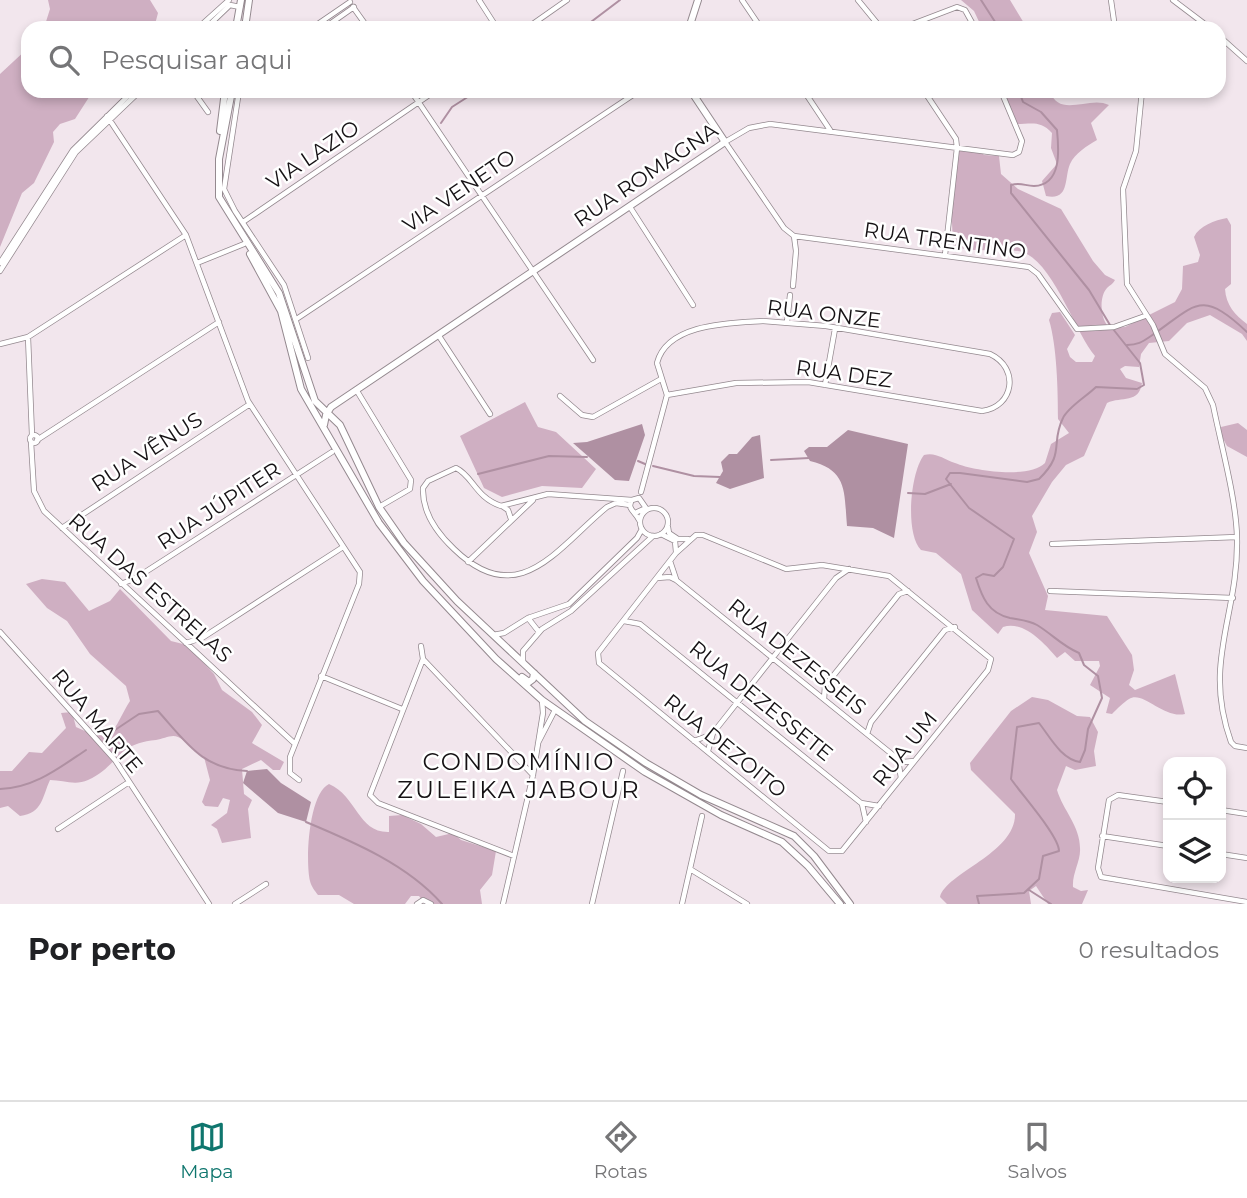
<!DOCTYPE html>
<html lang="pt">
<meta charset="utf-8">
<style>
body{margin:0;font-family:Montserrat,sans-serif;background:#f2f2f2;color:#202124}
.controls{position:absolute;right:21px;bottom:21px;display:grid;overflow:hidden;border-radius:14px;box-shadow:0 4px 10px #0003}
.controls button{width:63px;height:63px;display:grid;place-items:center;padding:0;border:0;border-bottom:2px solid #e0e0e0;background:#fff;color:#202124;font:35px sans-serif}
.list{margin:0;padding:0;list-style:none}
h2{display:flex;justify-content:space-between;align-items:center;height:91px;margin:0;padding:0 28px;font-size:30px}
h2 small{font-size:23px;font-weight:400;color:#757577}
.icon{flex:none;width:38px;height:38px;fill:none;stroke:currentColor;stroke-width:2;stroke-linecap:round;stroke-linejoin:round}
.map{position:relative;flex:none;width:1247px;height:904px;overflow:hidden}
.search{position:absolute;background:#fff;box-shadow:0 4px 10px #0003;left:21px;right:21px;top:21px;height:77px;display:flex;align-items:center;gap:18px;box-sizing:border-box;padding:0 24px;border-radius:21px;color:#757577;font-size:26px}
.sheet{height:196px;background:#fff}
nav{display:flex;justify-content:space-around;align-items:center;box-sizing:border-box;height:98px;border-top:2px solid #e0e0e0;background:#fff;font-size:19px;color:#757577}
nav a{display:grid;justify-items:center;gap:4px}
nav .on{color:#0f766e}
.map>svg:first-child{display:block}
.forest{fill:#cfafc2}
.water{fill:#af90a2}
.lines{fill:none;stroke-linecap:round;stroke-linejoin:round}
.stream{stroke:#af90a2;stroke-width:2}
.street-casing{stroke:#94898f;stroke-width:6}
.secondary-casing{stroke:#94898f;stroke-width:8}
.street{stroke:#fff;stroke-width:4.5}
.secondary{stroke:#fff;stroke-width:6}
.labels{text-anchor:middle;stroke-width:5;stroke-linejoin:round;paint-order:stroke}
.street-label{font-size:21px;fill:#151114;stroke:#fff}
.quarter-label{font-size:24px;letter-spacing:2px;fill:#151114;stroke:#fff}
</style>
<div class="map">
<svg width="1247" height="904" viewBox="0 0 1247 904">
<rect width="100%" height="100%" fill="#f2e6ed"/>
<path class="forest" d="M48 0H150L158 13 154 28H44L50 9Z
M961 0H1010L1027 28H982L974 11Z
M28 48V91H93L75 119 60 124 53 132 54 142 34 183 22 193 0 247V74Z
M1002 91H1050C1059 119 1090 95 1109 105L1091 123 1097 140C1087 146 1075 153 1070 164 1064 178 1070 201 1046 196L1042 181 1057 164 1051 148 1052 133C1039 119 1030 125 1012 124Z
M978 149 984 155 999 156 1001 174 1018 189 1061 209 1093 261 1105 275 1115 280C1113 284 1110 285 1107 288 1098 298 1101 322 1110 328L1125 327 1175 302 1182 289 1183 266 1198 262 1200 255 1194 237C1199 226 1215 220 1227 218L1231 225V284L1225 289C1226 305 1235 315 1247 324V341L1242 334 1210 315 1187 323 1169 341 1149 343 1141 354 1139 367 1125 366 1120 369 1126 378 1142 383C1139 404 1122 396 1107 403L1084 456 1066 465 1052 482 1032 516 1037 532 1029 553 1048 596 1045 610 1107 616 1132 655 1134 670 1129 685 1135 690 1175 674 1185 714C1163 719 1143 690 1129 699 1124 702 1117 709 1112 714L1106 713 1110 698 1090 685 1100 666 1099 661H1075L1065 652 1057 658C1045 644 1024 620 1003 627L998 634 972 610 961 574 936 553 921 550C905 534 910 473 924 455 936 452 943 459 955 463 974 471 1029 479 1045 463L1051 444 1069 433 1058 419C1058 391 1057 346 1049 320L1052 313 1060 312 1075 335 1067 349 1070 357 1076 362H1092L1095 356C1075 333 1051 255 1018 251 997 249 973 253 953 246L951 198 958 151Z
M525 402 538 427 556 432 596 469 582 488 542 486 502 497 484 488 460 436Z
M1238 423 1247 430V457L1227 446 1220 433 1221 427Z
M42 579 65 582 89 611 110 601 120 589 171 641 187 645 214 674 222 690 252 712 262 725 252 743 284 762 280 770H273L261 760 242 769 244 794 252 800 248 809 251 838 222 843 217 829 211 825 227 813 230 800 223 798 218 807 205 806 202 802 210 780 204 757C192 751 186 740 178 737 171 734 164 739 156 740 115 744 120 765 88 780 75 786 63 780 50 780 42 797 43 813 20 816L8 806 0 808V771H12L29 752 42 753 66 728 61 713 72 712 76 727C116 746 111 731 130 701L126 686 90 654 67 621 47 608 26 584Z
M1032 697 1048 700 1077 716 1090 717 1098 732 1094 751 1096 766 1075 770 1066 766 1057 790C1063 810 1080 826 1080 848 1081 861 1072 873 1073 887L1081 891 1088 890 1082 904H1048L1036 886 1029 891 1031 904H947L940 897C946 873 1016 853 1015 814L971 770 970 763 1011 711Z
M329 784C357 796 358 833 389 832V816L402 815 421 824 436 837 453 833 461 840 496 851 492 875 480 890 482 904H425L419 896H411L405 904H354L339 895H318C315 891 311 886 310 881 305 860 309 793 329 784Z"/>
<path class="water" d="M642 424 645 435 629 481 615 480 573 443 587 442Z
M848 430 908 444 894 538 873 528 847 526C844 492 848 470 810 461L804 451 809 447H827Z
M760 435 764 478 730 489 716 483 723 471 721 462 729 454H737L752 437Z
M267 769 281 783 311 802 306 822 278 813 243 783 247 771Z"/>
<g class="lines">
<path class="stream" d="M981 0 999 28
M583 28 620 0
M1019 91 1023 102 1041 112 1057 130C1059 150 1062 185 1034 186 1025 186 1021 182 1011 185V193L1089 290 1110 325
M441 123 452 107 477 91
M1127 345C1138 345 1142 342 1151 336 1196 305 1200 288 1247 332
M771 460 809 458
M638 461 645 464
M653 466 694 476 720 477
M478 474 549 456 587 457
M908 493 925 494 951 484
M112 732 139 714 158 711C186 742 202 769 247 771
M0 789C34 788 59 768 86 750
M306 822C354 842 408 865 442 904
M1029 890 1051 904
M979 904 977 896 1024 893 1039 879 1043 856 1059 851C1059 836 1022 795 1011 779L1017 727 1039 723C1050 737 1061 759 1080 762L1085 750 1088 729 1102 698 1098 676 1084 665 1079 653C1062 646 1052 634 1037 625 1028 620 1020 620 1010 618 988 613 982 597 976 578L983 574 994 576 1003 567 1014 539 969 508 946 479 950 473H960L1027 482 1039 479C1066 453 1050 444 1063 418 1068 407 1087 396 1096 387L1137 389 1144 385 1140 363 1113 329"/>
<defs>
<path id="street" d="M479 0 497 28
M742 0 761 28
M858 0 881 28
M1111 0 1115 28
M1173 0 1210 28
M353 7 368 28
M198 28 229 0
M206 28 230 5 240 7
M312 28 350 2
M324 28 354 7
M527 28 567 0
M902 28 957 7 965 10 975 28
M1219 36 1247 61
M193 91 208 112
M239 91 224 189 235 211 284 285 308 358
M411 91 593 360
M804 91 830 130
M924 91 956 139 957 148 945 255
M1142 91 1136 151 1123 189 1127 284 1153 325 1165 354 1205 388 1213 405C1221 445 1236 498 1237 537 1239 616 1202 661 1231 742L1235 746 1247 748
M107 116 186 235 248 401 360 572 359 584 290 757V773L299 780
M630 207 693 305
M243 222 435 91
M794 236 1029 267 1038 274 1077 329 1114 327 1145 316
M0 263 73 150 133 91
M197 263 244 244
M0 271 76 152 140 91
M793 286 796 251 794 236 784 228 725 142 749 128 770 124 1013 155 1019 152 1022 141 1001 91
M298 318 639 91
M763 321 826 326 990 354C1020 368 1014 407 982 411L808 382 736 383 667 395 657 363C667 323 731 323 763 321Z
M787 322 790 295
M439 336 490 414
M28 337 32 435
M0 344 28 337 186 235
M825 385 835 329
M357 391 411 480 410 489 379 507
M560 396 582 415 593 417 661 379
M30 439a4 4 0 1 1 8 0a4 4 0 1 1-8 0Z
M37 440 219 322
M31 442 34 491 44 511 294 743
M641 492 667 395
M630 505 616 503 607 507C557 548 519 612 454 549 437 533 422 512 423 488L428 481 456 468C473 476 475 497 501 506L548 494 632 500
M502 506 508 510 511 519
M640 522a14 14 0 1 1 28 0a14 14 0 1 1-28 0Z
M635 513 646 508 639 498 632 500C626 509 636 512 639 520
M668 527 669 533 678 539H688
M62 528 250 404
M661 534 675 541 676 552
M696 535H703L786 569 822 565 889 576 991 659 988 670 842 851H829L599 663 598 653 676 553Z
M1052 544 1237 537
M670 561 676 579
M468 562 533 500
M657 578 670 577 676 580 898 759 903 762 914 761
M121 584 136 578 332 452
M1050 591 1233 598
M528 618 539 632
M624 621 640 624 861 803 879 806
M0 632 115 760 209 904
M493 635 504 633 528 618 569 604 637 538 642 529
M186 643 202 638 343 547
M421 646 423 659 370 795 378 803 514 856
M423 659 533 775
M523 662V651L542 629 571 611 653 536
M321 676 402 709
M824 699 825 686 899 594 908 591
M867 734 871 722 945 630 955 627
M694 741 710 735
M538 743 555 710
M708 751 713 733 836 578 849 569
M898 760 901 778
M1168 802 1118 795 1109 800 1098 868 1101 877 1247 902
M862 804 866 822
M1221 810 1247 814
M58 829 129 782
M1102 836 1168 846
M1221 854 1247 858
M690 869 747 904
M235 904 266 884
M417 904 423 900 431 904
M503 904 533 775 543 713 542 700
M592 904 623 771
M682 904 702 816"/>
<path id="secondary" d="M236 28 241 0
M245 28 249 0
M689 28 698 0
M232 91 219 159V197L279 293 315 401 340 425 379 507 404 543 457 601 585 721 646 763 701 795 794 836 814 856 850 904
M220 131 225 91
M250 254 281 311 301 389 379 523 423 581 496 659 542 700 645 772 721 815 782 842 808 866 840 904
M324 425 326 415 331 407 725 142 691 91
M522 677 529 682 533 679 534 673"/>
</defs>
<use href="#street" class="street-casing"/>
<use href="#secondary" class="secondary-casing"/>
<use href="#street" class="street"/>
<use href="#secondary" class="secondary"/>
</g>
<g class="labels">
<g class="street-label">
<text transform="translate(313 155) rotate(-34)" y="7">VIA LAZIO</text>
<text transform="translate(646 175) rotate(-34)" y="7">RUA ROMAGNA</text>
<text transform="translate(459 191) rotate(-34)" y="7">VIA VENETO</text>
<text transform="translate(945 241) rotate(8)" y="7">RUA TRENTINO</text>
<text transform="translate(824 314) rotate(7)" y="7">RUA ONZE</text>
<text transform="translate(844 374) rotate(8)" y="7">RUA DEZ</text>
<text transform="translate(147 452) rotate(-33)" y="7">RUA VÊNUS</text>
<text transform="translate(219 506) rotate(-33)" y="7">RUA JÚPITER</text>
<text transform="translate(150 588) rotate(42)" y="7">RUA DAS ESTRELAS</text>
<text transform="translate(797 657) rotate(39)" y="7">RUA DEZESSEIS</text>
<text transform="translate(761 701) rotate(39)" y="7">RUA DEZESSETE</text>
<text transform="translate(97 721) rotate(50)" y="7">RUA MARTE</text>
<text transform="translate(725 746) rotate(39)" y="7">RUA DEZOITO</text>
<text transform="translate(905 749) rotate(-51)" y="7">RUA UM</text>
</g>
<g class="quarter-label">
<text x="519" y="770">CONDOMÍNIO<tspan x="519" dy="28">ZULEIKA JABOUR</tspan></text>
</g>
</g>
</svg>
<div class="controls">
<button><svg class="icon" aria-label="locate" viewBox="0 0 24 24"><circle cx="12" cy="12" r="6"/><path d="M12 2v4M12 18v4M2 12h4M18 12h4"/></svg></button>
<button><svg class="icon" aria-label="layers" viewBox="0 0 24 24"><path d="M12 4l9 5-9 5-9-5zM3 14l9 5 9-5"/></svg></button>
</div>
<div class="search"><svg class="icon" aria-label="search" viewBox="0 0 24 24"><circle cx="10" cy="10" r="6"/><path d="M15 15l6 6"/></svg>Pesquisar aqui</div>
</div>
<section class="sheet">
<h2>Por perto<small>0 resultados</small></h2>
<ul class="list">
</ul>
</section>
<nav>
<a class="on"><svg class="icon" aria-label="map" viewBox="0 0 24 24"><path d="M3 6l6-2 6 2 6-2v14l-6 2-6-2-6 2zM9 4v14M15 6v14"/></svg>Mapa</a>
<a><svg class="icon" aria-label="directions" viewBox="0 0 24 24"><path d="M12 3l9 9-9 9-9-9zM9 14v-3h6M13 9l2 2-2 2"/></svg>Rotas</a>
<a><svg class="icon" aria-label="saved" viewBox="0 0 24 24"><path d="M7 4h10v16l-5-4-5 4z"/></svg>Salvos</a>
</nav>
